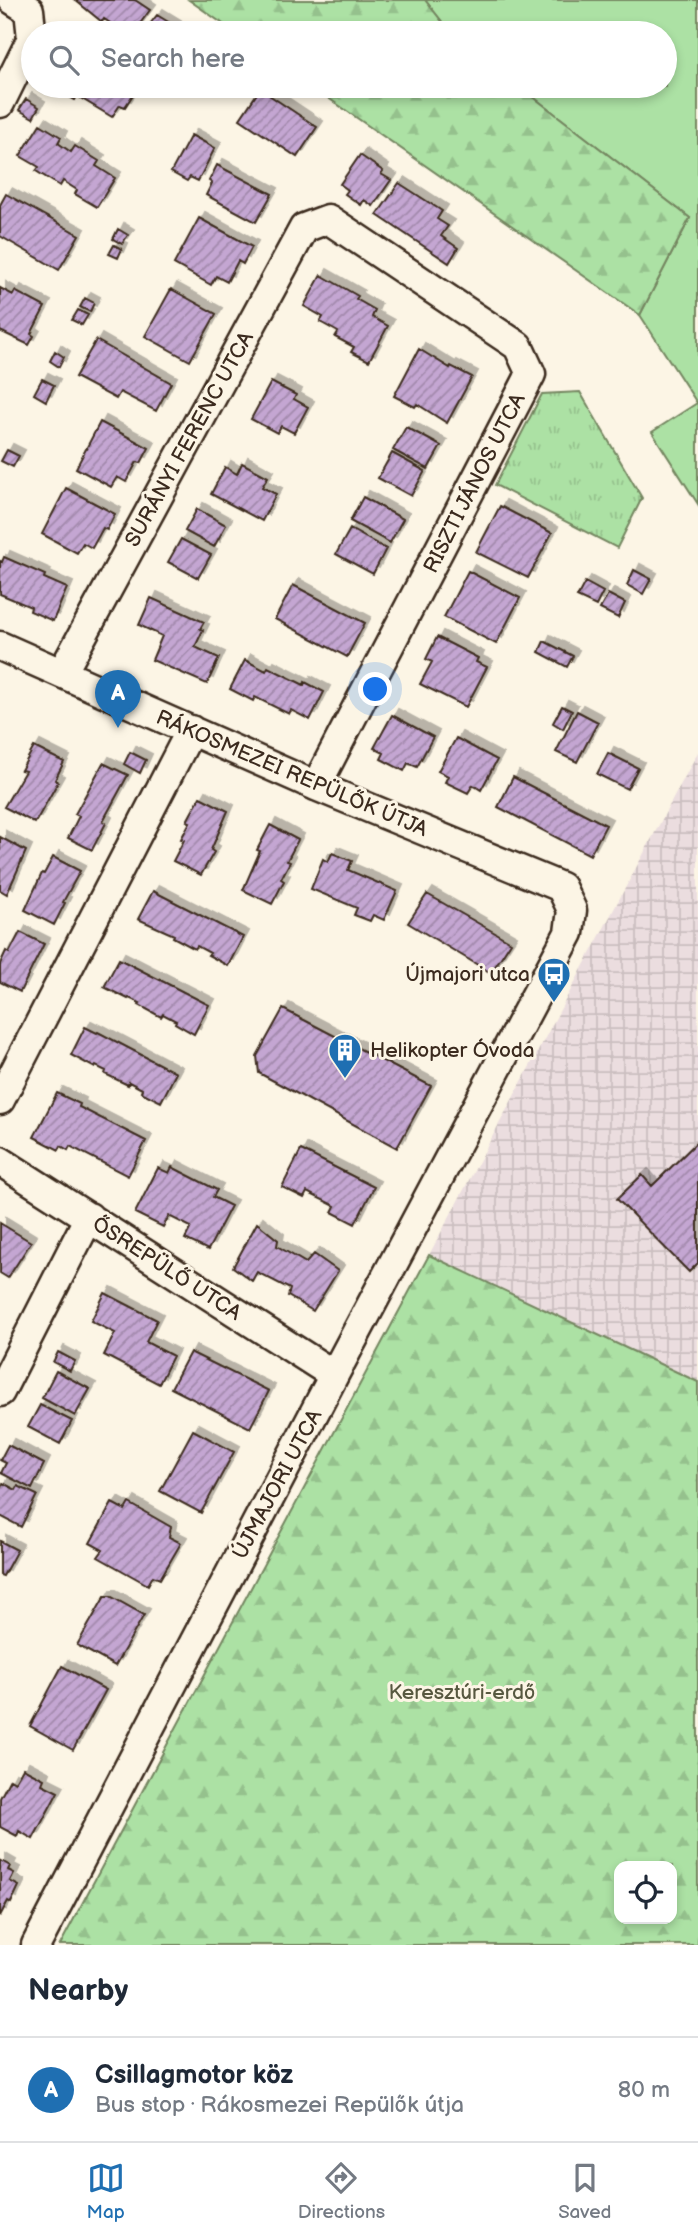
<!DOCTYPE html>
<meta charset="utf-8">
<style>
body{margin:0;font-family:"Balsamiq Sans",sans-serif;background:#f2f2f3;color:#1f2937}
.controls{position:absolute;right:21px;bottom:21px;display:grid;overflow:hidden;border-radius:14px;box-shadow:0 4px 10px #0003}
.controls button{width:63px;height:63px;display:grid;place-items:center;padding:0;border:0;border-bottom:2px solid #e0e1e3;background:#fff;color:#1f2937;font:35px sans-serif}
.you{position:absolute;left:376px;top:690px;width:24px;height:24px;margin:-18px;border:5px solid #fff;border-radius:50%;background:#1a73e8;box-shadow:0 0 0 10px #1a73e833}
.badge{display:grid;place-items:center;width:46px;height:46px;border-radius:50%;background:#1f6fb2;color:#fff;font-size:23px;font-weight:700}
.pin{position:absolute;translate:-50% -58px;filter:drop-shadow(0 2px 4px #0008)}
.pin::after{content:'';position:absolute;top:37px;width:24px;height:21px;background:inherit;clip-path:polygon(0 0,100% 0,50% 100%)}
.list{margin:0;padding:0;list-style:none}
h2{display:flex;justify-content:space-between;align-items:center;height:91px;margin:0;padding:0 28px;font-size:30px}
h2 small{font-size:23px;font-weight:400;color:#747a83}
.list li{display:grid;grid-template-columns:46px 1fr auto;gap:21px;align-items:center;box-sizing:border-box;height:105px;padding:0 28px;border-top:2px solid #e0e1e3}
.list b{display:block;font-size:26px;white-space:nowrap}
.list p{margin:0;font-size:23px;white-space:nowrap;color:#747a83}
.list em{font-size:23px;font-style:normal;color:#747a83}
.icon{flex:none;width:38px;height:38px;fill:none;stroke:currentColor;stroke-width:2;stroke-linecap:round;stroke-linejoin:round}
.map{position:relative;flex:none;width:698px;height:1945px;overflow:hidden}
.search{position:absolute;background:#fff;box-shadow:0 4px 10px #0003;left:21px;right:21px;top:21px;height:77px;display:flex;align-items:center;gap:18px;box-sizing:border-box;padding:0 24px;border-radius:38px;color:#747a83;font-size:26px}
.sheet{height:196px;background:#fff}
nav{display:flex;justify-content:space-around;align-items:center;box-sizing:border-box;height:98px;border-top:2px solid #e0e1e3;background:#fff;font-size:19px;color:#747a83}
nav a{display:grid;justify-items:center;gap:4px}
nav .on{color:#1f6fb2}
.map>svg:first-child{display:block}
.industrial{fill:url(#industrial-grid)}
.grass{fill:#ace1a4;stroke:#748661;stroke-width:2}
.forest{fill:url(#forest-firs);stroke:#748661;stroke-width:2;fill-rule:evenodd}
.park{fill:url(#park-tufts);stroke:#748661;stroke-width:2}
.building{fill:url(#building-hatch);stroke:#3b2a1e;stroke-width:2;filter:url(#shadow)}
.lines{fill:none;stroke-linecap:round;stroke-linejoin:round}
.minor-casing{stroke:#3b2a1e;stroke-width:33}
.minor{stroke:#fcf5e5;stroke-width:28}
.labels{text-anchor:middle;stroke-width:6;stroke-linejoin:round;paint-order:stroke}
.street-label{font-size:21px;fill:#3b2a1e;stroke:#fcf5e5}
.poi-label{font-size:21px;fill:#3b2a1e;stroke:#fcf5e5;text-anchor:end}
.park-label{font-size:21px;fill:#575840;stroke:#fcf5e5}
</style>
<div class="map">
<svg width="698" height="1945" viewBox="0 0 698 1945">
<defs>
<pattern id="industrial-grid" width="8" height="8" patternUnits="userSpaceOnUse" patternTransform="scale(1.75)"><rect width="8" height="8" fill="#ebdddf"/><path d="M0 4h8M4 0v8" fill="none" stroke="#cabebf"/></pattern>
<pattern id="forest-firs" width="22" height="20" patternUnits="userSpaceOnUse" patternTransform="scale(1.75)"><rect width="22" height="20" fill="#ace1a4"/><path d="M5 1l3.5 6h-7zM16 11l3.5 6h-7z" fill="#95c18d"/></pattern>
<pattern id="park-tufts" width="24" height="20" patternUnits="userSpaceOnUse" patternTransform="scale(1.75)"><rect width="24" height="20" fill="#ace1a4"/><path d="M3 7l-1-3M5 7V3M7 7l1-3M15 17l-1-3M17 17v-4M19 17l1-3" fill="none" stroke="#95c18d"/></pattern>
<pattern id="building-hatch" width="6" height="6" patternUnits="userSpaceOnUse" patternTransform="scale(1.75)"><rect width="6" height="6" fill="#c4a6d2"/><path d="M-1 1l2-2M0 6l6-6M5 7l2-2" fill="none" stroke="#a087aa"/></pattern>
<filter id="shadow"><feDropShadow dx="6" dy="-6" stdDeviation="0" flood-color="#0004"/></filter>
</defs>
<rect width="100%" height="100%" fill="#fcf5e5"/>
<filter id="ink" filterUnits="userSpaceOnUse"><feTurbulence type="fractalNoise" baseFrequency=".0143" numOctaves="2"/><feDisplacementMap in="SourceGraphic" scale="14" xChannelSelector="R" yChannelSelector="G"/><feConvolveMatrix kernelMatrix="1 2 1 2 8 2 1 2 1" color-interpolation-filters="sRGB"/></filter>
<g filter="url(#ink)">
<path class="industrial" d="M698 752V1382L429 1255Z"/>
<path class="grass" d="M425 0H698V504L652 432 697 403 640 315 690 218 519 86H665V33H451Z"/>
<path class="forest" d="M189 0H425L451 33H236Z
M311 86H519L690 218 640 315Z
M429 1255 698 1382V1945H60ZM672 1866V1919H619V1866Z"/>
<path class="park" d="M580 392 642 498 617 548 495 485 542 394Z"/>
<path class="building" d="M75 0H135L150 10 133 33H125L104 19 102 22Z
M157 15 175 26 174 28 182 33H143Z
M51 86H136L138 87 125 107 120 105 112 117 77 96 75 100Z
M260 89 317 127 297 157 240 119Z
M26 99 39 107 33 118 19 110Z
M40 124 61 137 58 143 71 152 75 146 99 161 96 166 115 178 97 207 75 194 77 190 63 181 60 186 36 171 39 167 20 156Z
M191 135 215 148 198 181 190 177 187 181 171 172Z
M360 155 383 171 381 174 391 180 373 206 364 200 361 205 345 194 348 190 340 184Z
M217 165 272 194 256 222 206 195 212 183 209 181Z
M399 183 442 211 437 219 448 226 441 236 458 248 449 263 377 215Z
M6 194 79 235 59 270 0 236V205Z
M199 218 252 247 243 264 238 261 227 282 216 276 211 285 174 264Z
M118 229 128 235 122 244 113 239Z
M114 245 122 249 118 258 109 254Z
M321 275 358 296 356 299 375 310 372 317 388 326 369 361 351 352 354 347 335 337 338 332 320 322 323 317 304 306Z
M0 288 13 295 15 291 45 307 31 334 34 336 29 345 0 331Z
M171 289 216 314 190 361 145 336Z
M85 298 94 303 90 312 80 307Z
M78 310 88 315 82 325 72 320Z
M96 340 171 383 156 411 120 392 116 399 75 377Z
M419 349 450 368 451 366 472 377 447 423 417 404 415 407 394 396Z
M55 351 64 357 59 367 50 361Z
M42 379 54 385 46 401 34 394Z
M271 382 296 395 294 399 308 407 294 433 281 426 277 433 251 419Z
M100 422 149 448 141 463 137 462 126 482 117 477 111 487 76 468Z
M406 427 441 446 428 469 393 450Z
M7 450 19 456 13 467 1 461Z
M392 453 425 471 411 496 378 478Z
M242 463 268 477 262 487 276 494 262 521 211 494 225 467 237 474Z
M66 488 115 514 107 530 103 528 92 548 83 543 77 553 42 534Z
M363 497 403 519 390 543 350 521Z
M500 506 552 533 528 578 476 552Z
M197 509 226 525 214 547 185 531Z
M350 529 386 549 373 574 336 554Z
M181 539 211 555 198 578 168 562Z
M4 557 45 575 44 578 67 588 53 621 30 611 31 607 0 594V561L2 562Z
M634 570 651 579 643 594 627 585Z
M468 571 520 598 496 644 444 617Z
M585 582 603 592 596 606 577 597Z
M293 585 365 623 347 657 275 619Z
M608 594 625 603 618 618 600 609Z
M151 598 204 622 200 629 203 630 195 647 219 658 207 684 152 660 162 636 139 625Z
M437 637 478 658 476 662 487 667 466 707 420 684 432 662 426 659Z
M544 641 573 656 567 667 539 652Z
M245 660 266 671 268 667 304 685 305 682 324 692 310 720 291 710 289 714 255 697 253 701 230 689Z
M562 706 572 711 563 729 553 723Z
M577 711 598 722 577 762 556 752Z
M392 715 433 737 417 767 408 763 404 771 381 759 384 753 374 748Z
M456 738 497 760 481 790 473 785 468 793 445 782 448 776 438 771Z
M34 747 64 762 55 780 58 782 35 823 4 807 25 771 21 770Z
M130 752 146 760 140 773 124 764Z
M608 753 638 768 627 789 597 774Z
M103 763 128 775 103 821 106 823 92 850 68 838 79 816 75 814Z
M513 777 606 825 590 855 498 807Z
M200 797 228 811 211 850 214 852 201 875 173 861 184 840 181 839 190 822 187 821Z
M270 825 298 840 287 861 290 862 281 879 284 881 272 904 243 890 260 851 257 850Z
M0 837 26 851 7 894 0 890Z
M332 853 352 861 348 870 397 891 384 920 373 915 370 921 354 915 357 908 311 889 323 859 328 862Z
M53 857 80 871 63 902 65 903 54 925 25 910 42 873 44 874Z
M153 891 243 937 228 966 208 955 210 953 197 946 195 949 173 937 174 935 138 919Z
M427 894 511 942 491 973 408 923Z
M20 932 44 944 20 992 0 982V964L6 951 9 953Z
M119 959 209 1005 194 1034 175 1023 176 1021 163 1014 161 1017 139 1005 140 1003 129 998 128 999 104 987Z
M283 1009 431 1086 397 1148 259 1073 257 1056Z
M85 1027 97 1033 98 1032 176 1073 161 1102 141 1092 142 1089 129 1082 128 1085 105 1074 106 1071 96 1066 95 1068 71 1055Z
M57 1093 80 1104 79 1107 146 1141 128 1176 70 1146 68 1150 61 1146 59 1150 34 1137Z
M698 1141V1263L689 1272 617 1199 642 1175 652 1186Z
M301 1150 374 1187 355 1224 332 1212 335 1206 307 1192 304 1198 282 1187Z
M172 1167 217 1190 213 1197 231 1206 208 1250 185 1239 191 1227 169 1216 163 1227 135 1213 158 1168 169 1173Z
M0 1223 31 1242 8 1278 0 1273Z
M257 1223 278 1240 277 1246 306 1263 314 1254 338 1271 313 1311 288 1296 290 1289 257 1272 252 1281 233 1267Z
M105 1293 157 1320 146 1342 173 1356 159 1384 104 1355 115 1333 91 1321Z
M58 1352 75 1361 70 1371 53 1362Z
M190 1352 269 1391 250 1428 171 1388Z
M56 1371 90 1389 75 1416 42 1398Z
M40 1405 72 1421 60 1444 28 1427Z
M193 1430 234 1452 201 1513 160 1491Z
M8 1445 44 1464 32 1489 1 1473 6 1463 0 1460Z
M3 1483 16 1490 18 1486 37 1495 21 1527 0 1516V1489Z
M112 1503 125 1510 129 1503 171 1527 169 1537 181 1543 160 1579 153 1576 148 1585 98 1557 103 1550 90 1543Z
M0 1541 17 1550 3 1576 0 1575Z
M105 1596H110L144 1615 115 1666 77 1645Z
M62 1666 106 1690 73 1750 30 1726Z
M23 1768 44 1779 42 1784 58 1792 33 1839 19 1831 17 1836 0 1827V1798L10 1779 15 1782Z
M0 1860 10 1866 8 1870 14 1873 10 1881 19 1886 11 1903 8 1901 0 1916Z"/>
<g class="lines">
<defs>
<path id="minor" d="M0 103 32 38 29 10 13 0
M0 646 316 786 561 887 572 910 569 933 334 1375 36 1945
M62 673 304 228 328 219 518 346 531 374 316 786
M0 1100 191 730
M0 1161 334 1375
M0 1392 89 1217"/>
</defs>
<use href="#minor" class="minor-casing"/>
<use href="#minor" class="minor"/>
</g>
</g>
<defs>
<symbol id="bus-pin" viewBox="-11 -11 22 30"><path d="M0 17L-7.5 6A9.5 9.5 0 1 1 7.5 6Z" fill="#1f6fb2" stroke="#fcf5e5"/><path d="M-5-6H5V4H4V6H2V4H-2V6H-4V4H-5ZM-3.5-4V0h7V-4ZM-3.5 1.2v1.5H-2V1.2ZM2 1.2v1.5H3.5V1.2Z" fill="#fff"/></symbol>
<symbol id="building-pin" viewBox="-11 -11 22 30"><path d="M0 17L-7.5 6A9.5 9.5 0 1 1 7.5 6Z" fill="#1f6fb2" stroke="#fcf5e5"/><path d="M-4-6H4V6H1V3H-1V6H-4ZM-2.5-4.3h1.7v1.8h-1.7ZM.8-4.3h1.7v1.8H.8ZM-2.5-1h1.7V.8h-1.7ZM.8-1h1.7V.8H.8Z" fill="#fff"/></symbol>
</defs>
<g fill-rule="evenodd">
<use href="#bus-pin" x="535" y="955" width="38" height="52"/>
<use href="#building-pin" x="326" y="1031" width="38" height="52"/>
</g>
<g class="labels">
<g class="street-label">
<text transform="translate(189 439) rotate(-61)" y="7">SURÁNYI FERENC UTCA</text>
<text transform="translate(474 483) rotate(-63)" y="7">RISZTI JÁNOS UTCA</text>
<text transform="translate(292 773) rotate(23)" y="7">RÁKOSMEZEI REPÜLŐK ÚTJA</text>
<text transform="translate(167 1268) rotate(33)" y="7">ŐSREPÜLŐ UTCA</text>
<text transform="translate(277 1484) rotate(-62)" y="7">ÚJMAJORI UTCA</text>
</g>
<g class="poi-label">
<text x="530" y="981">Újmajori utca</text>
<text x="370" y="1057" text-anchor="start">Helikopter Óvoda</text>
</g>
<g class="park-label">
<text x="462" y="1699">Keresztúri-erdő</text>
</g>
</g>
</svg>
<div class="controls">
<button><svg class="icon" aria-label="locate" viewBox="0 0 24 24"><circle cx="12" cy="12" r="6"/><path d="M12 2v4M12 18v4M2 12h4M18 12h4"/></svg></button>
</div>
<div class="you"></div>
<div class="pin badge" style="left:118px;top:728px">A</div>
<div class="search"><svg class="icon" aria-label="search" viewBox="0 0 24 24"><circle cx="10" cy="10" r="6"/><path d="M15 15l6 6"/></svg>Search here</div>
</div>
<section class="sheet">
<h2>Nearby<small></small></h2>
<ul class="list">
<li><span class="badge">A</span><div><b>Csillagmotor köz</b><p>Bus stop · Rákosmezei Repülők útja</p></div><em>80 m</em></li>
</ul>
</section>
<nav>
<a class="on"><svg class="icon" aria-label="map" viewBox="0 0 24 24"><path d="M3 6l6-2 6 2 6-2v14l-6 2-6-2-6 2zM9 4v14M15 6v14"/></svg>Map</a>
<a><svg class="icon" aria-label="directions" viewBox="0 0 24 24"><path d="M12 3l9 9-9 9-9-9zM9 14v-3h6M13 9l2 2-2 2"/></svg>Directions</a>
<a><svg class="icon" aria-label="saved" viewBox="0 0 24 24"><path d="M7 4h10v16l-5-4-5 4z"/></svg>Saved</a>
</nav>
